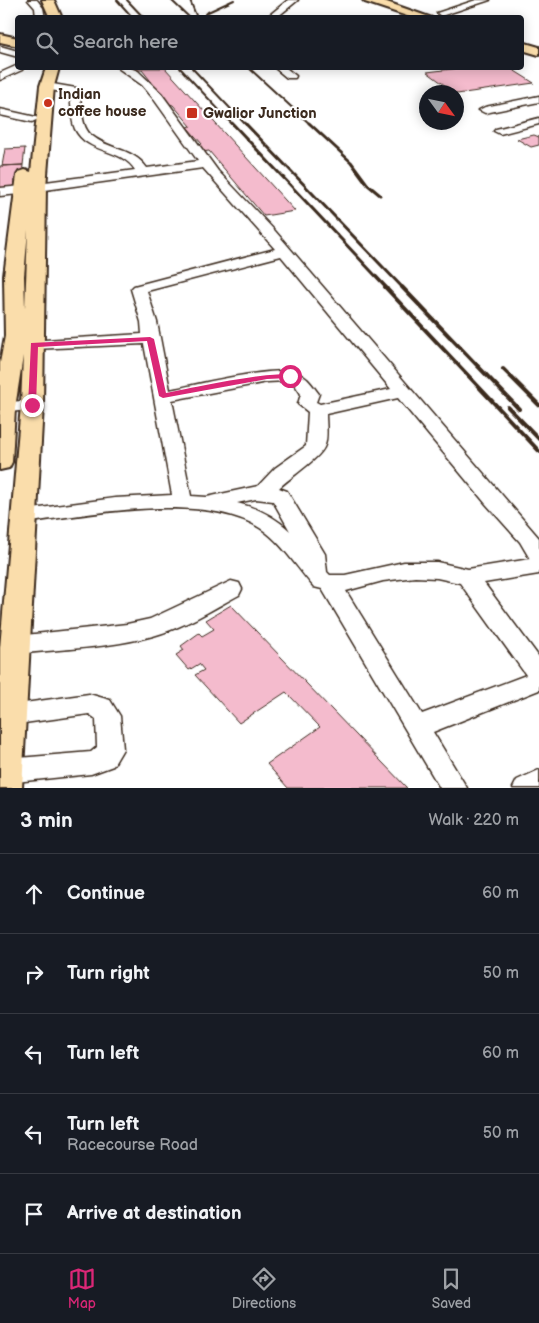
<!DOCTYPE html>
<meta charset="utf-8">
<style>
body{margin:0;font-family:"Balsamiq Sans",sans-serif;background:#20242c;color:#f1f3f6}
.compass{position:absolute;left:419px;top:85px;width:45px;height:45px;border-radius:50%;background:#171b24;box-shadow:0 2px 12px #0003;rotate:123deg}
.stop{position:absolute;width:15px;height:15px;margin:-11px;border:4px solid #db2777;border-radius:50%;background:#fff}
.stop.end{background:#db2777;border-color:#fff;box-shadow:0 1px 5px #0008}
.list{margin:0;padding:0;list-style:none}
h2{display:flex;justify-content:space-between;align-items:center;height:65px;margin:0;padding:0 20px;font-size:21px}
h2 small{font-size:16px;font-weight:400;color:#9ea1a6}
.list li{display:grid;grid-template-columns:32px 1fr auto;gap:15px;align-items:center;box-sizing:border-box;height:80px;padding:0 20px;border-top:1px solid #363941}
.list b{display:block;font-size:19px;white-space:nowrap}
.list p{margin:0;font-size:16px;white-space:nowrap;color:#9ea1a6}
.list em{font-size:16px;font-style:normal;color:#9ea1a6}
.icon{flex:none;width:28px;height:28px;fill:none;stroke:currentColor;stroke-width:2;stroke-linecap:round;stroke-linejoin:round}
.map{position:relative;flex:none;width:539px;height:788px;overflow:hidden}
.search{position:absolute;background:#171b24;box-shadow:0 2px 12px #0003;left:15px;right:15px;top:15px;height:55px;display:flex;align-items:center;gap:12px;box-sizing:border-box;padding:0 18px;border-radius:5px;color:#9ea1a6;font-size:19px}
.sheet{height:465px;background:#171b24}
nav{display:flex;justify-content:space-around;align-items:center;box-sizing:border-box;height:70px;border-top:1px solid #363941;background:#171b24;font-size:14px;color:#9ea1a6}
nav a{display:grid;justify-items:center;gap:2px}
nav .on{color:#db2777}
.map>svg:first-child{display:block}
.building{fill:#f4bbcd;stroke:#3b2a1e}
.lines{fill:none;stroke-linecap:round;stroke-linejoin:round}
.minor-casing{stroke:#3b2a1e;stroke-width:3}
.major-casing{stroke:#3b2a1e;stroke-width:4}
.minor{fill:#fff;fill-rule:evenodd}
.major{fill:#faddab;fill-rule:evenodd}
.rail-far2{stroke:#3b2a1e;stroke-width:2}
.rail-far1{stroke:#3b2a1e;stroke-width:3}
.rail{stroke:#3b2a1e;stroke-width:4}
.route{fill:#db2777}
.poi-dot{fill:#c8321e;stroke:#fff;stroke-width:2}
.labels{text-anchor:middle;stroke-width:4;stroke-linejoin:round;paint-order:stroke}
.far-poi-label{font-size:15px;font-weight:bold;fill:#3b2a1e;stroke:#fff;text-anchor:start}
</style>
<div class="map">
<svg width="539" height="788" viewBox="0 0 539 788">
<rect width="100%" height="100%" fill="#fff"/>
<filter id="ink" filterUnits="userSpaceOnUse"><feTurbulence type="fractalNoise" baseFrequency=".02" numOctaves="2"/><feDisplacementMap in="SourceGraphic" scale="10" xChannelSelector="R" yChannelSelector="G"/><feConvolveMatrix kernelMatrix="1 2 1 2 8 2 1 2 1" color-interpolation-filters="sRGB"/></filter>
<g filter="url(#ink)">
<path class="building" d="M131 68H165L295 211 264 216 209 151 202 152 199 145 202 144 187 127 191 126 173 105 169 104 142 70H135Z
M460 68H510L534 83 457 94 427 72Z
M534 135 539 137V145L531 147 517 139Z
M25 148 23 165 2 166 5 149Z
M23 165 21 186 0 188V166Z
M231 605 407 788H288L267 764 320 727 286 692 239 723 195 675 204 670 199 664 189 670 176 655 184 650 181 646 199 633 202 636 214 629 206 620Z"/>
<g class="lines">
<defs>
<path id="minor" d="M28 0H37L43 8 45 18H36L35 8Z
M288 0H298L276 18H266Z
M476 0H490L441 16 437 13Z
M0 46 18 51V57L0 52Z
M18 65V68H23L22 70 0 80V73Z
M118 68H130L138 71 161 93 218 171 275 231 539 538V574L484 583 539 657V690L433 732 467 788H440L322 589 314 587C297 568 282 542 260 528 204 492 89 514 25 523L18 521 15 516 18 511 115 498 172 495 144 344 34 349 28 347 26 344 28 341 142 334 141 322 131 289 134 286 275 249 203 168 38 191 33 190 32 187 38 183 135 170C122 148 87 154 75 129 70 118 73 105 69 94L43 88 42 86 43 84 47 83 76 88C85 102 78 123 91 135 109 150 133 148 147 168L198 161 153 98 142 85ZM281 256 391 389 320 404 316 402 319 394C312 385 308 377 297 373 276 365 195 385 170 390L157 322 147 291ZM287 381 295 385 301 394 298 404 308 412 306 446 275 468 258 486 207 497 191 496 172 400 267 382ZM398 398 486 504 520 542 530 559 468 569 437 562H404L345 575H330L327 572 325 554 287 491 279 488C289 478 322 457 325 445 328 436 326 423 326 414ZM256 499 273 501 290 531C275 517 258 508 237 503ZM415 577 437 578 460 583 526 675 422 714 346 591 383 581Z
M275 68H286L296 76 295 78H287Z
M539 96V102L485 113 479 110 485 107Z
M0 109 36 117 38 119 32 122 0 115Z
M539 118V124L500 134 494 131 496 129Z
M23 186 29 190 28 193 0 196V188Z
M32 400 38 401 41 405 38 409 0 413V403Z
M231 581 239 583 242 589 239 595C211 610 183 628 153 636 109 648 61 649 16 654L8 651 4 645 8 639 16 636 127 624 150 619Z
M89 694 110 700 120 716 123 749 113 766 91 774 6 783 0 780V762L6 759 91 752 97 747 96 719 89 714 10 725 1 722V708L10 705Z
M539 770V788H513L517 780Z"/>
<path id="major" d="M42 0H54L62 18H50Z
M363 0H381L432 18H413L365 2Z
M0 34 18 38V46L0 42Z
M522 42 539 47V55L522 50Z
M46 68H59L54 86 46 187 43 405 22 788H0V648L21 405 23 356 15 408 12 462 9 468 0 470V363L5 336 4 276 17 175 19 172 25 170 31 172 40 86ZM28 230 25 309 24 276Z"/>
</defs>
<use href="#minor" class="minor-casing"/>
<use href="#major" class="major-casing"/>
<use href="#minor" class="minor"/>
<use href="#major" class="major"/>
<path class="rail-far2" d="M117 0 133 18
M127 0 144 18
M171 0 190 18
M190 0 197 18
M202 18 208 12 234 0
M180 68 233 125
M192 68 246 125
M249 68 311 125"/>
<path class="rail-far1" d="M232 123 387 288
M245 123 403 288
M309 123 351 162 368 185 380 195"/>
<path class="rail" d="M385 287 539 451
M402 287 519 409
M503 369 539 405
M508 407 539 439"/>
</g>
</g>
<path class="route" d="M150 337 154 339 166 393C186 389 283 368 294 376L290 378 267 379 163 398 159 396 147 341 38 347 36 405 32 407 28 405 31 343Z"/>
<g class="poi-dot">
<circle cx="48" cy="103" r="5"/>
<rect x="186" y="107" width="12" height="12" rx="2.5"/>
</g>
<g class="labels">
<g class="far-poi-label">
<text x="58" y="99">Indian<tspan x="58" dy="17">coffee house</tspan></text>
<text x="203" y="118">Gwalior Junction</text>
</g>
</g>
</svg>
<svg class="compass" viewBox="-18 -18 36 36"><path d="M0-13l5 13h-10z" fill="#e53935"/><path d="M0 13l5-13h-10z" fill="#9ea1a6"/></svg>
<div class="stop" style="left:290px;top:376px"></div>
<div class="stop end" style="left:32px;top:405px"></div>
<div class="search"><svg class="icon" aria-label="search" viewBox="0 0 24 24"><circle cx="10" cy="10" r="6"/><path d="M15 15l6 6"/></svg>Search here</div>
</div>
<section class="sheet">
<h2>3 min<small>Walk · 220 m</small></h2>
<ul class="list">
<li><svg class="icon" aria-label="ahead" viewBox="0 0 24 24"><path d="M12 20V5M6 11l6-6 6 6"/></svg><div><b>Continue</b></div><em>60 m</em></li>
<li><svg class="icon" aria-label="right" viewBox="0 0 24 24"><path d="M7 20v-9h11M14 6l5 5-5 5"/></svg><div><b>Turn right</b></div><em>50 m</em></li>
<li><svg class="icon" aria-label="left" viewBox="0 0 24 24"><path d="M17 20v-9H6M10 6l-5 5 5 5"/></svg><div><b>Turn left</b></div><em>60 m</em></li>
<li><svg class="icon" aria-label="left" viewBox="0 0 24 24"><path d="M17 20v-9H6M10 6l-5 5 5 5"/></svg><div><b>Turn left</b><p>Racecourse Road</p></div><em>50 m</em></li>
<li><svg class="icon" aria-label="arrive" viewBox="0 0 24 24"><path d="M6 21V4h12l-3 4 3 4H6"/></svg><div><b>Arrive at destination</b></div></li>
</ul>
</section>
<nav>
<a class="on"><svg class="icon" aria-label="map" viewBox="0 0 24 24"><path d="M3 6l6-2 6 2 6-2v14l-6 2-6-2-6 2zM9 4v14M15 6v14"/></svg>Map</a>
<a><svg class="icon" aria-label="directions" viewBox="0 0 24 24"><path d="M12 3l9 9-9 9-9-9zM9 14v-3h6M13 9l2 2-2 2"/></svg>Directions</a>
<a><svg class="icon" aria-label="saved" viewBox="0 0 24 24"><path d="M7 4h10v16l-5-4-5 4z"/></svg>Saved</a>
</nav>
